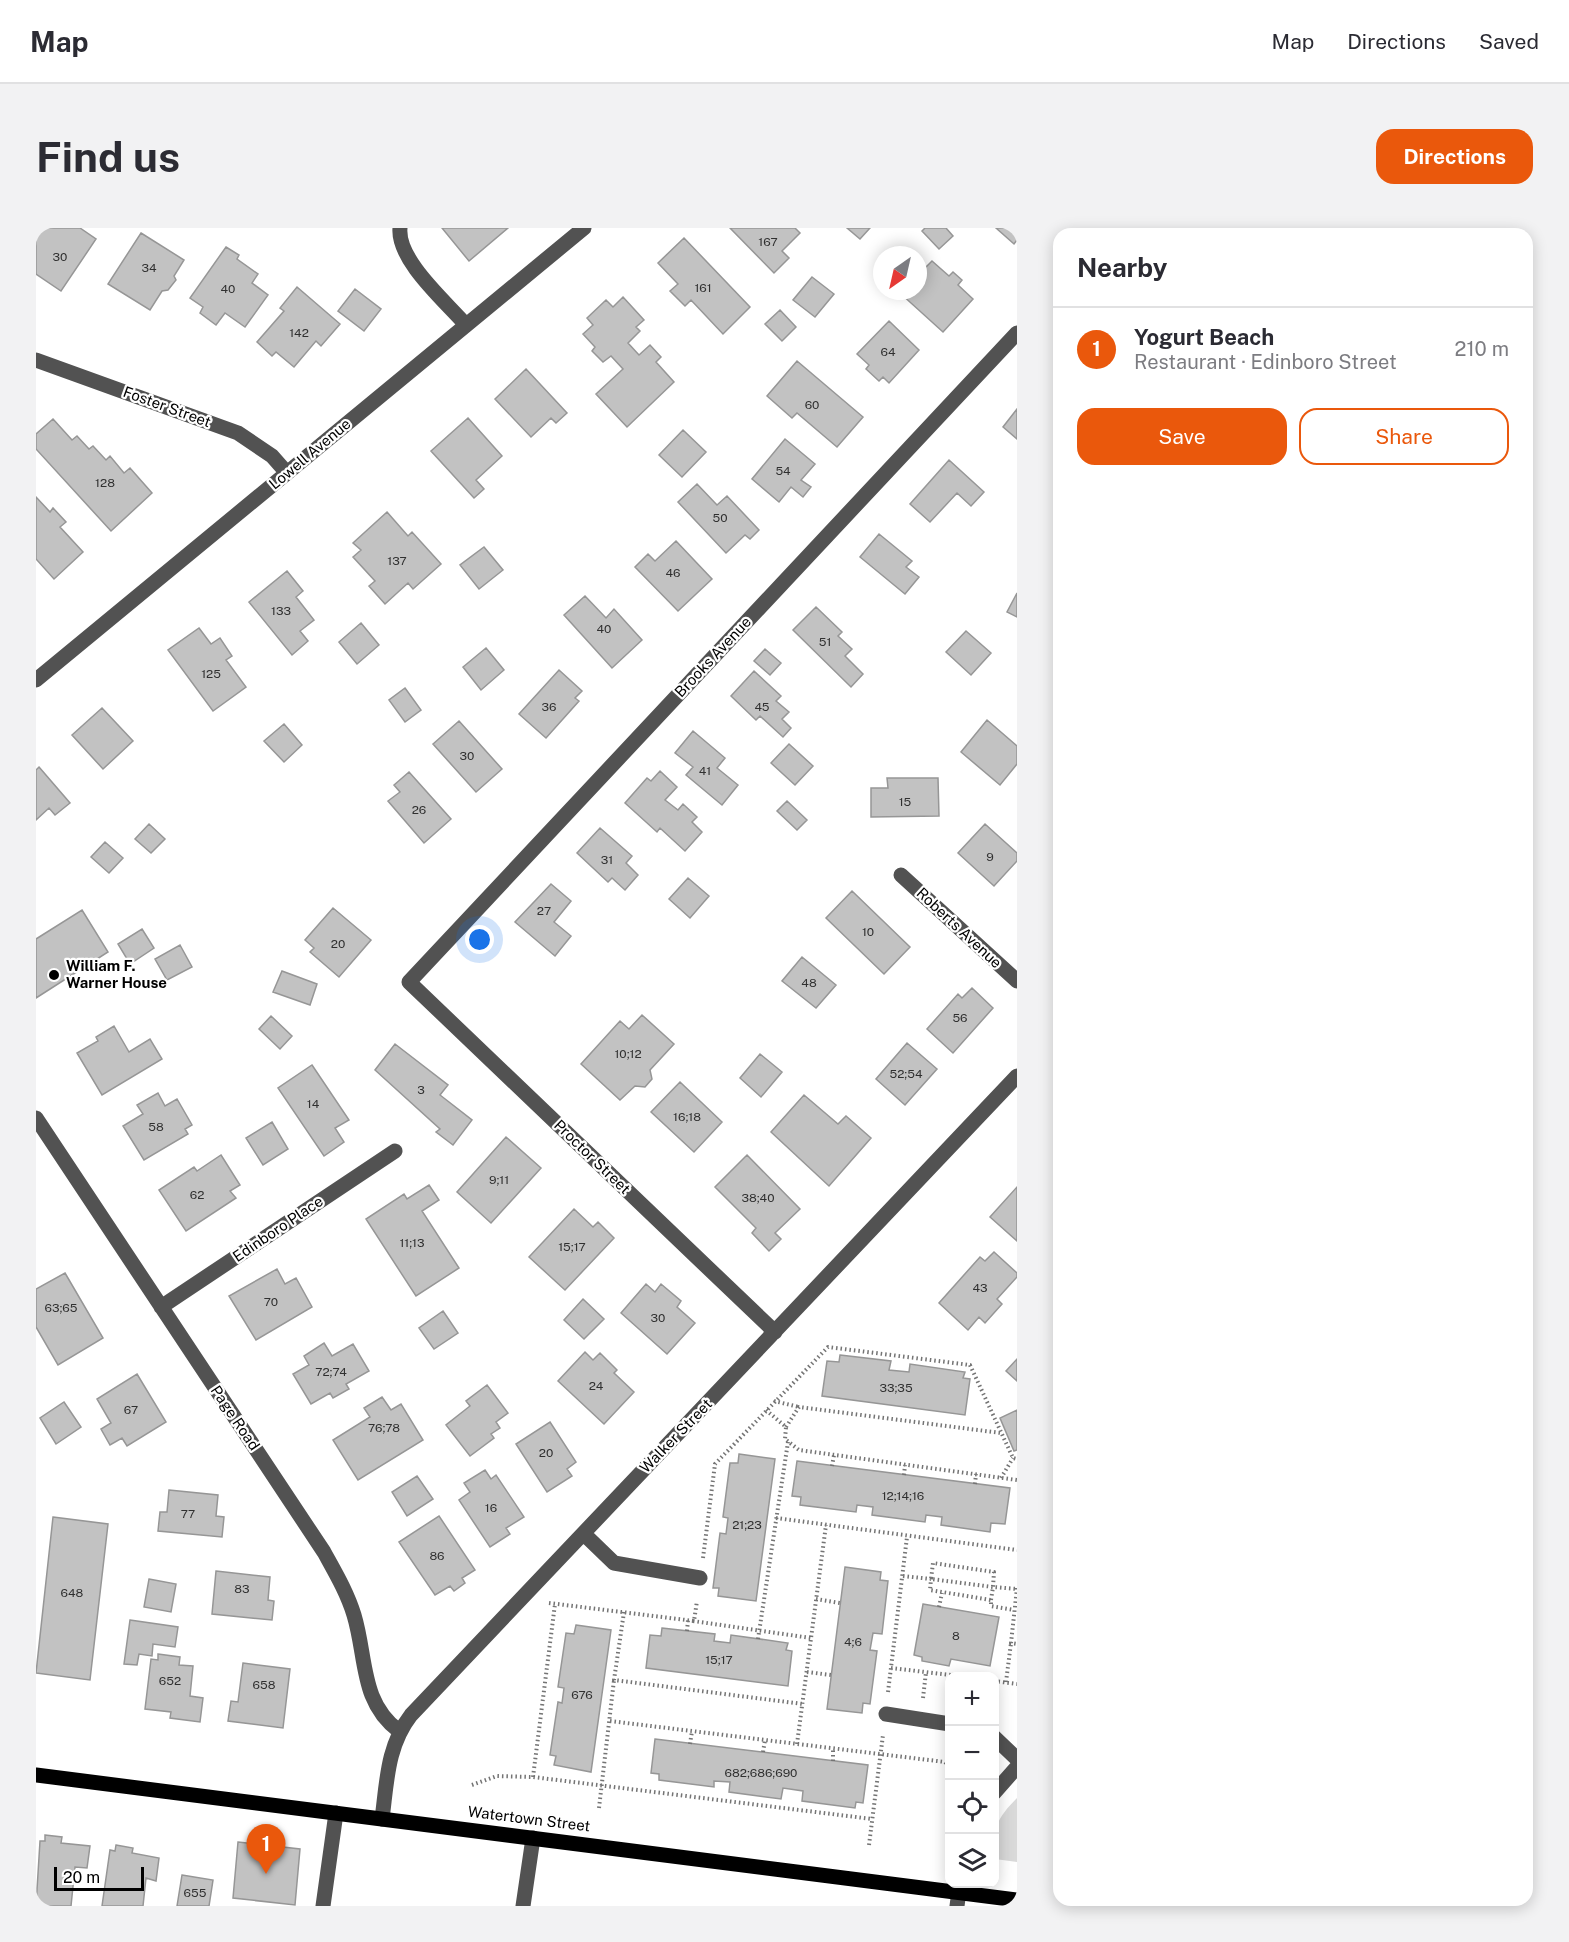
<!DOCTYPE html>
<meta charset="utf-8">
<style>
body{margin:0;font-family:"Public Sans",sans-serif;background:#f2f2f3;color:#2b2b33}
.controls{position:absolute;right:18px;bottom:18px;display:grid;overflow:hidden;border-radius:12px;box-shadow:0 3px 15px #0003}
.controls button{width:54px;height:54px;display:grid;place-items:center;padding:0;border:0;border-bottom:2px solid #e1e1e2;background:#fff;color:#2b2b33;font:30px sans-serif}
.compass{position:absolute;left:837px;top:18px;width:54px;height:54px;border-radius:50%;background:#fff;box-shadow:0 3px 15px #0003;rotate:214deg}
.scale{position:absolute;left:18px;bottom:15px;width:90px;box-sizing:border-box;padding-left:6px;border:3px solid #000;border-top:0;font-size:16px;line-height:21px;white-space:nowrap;color:#000;-webkit-text-stroke:4px #fff;paint-order:stroke}
.you{position:absolute;left:444px;top:712px;width:21px;height:21px;margin:-15px;border:4px solid #fff;border-radius:50%;background:#1a73e8;box-shadow:0 0 0 9px #1a73e833}
.badge{display:grid;place-items:center;width:39px;height:39px;border-radius:50%;background:#ea580c;color:#fff;font-size:20px;font-weight:700}
.pin{position:absolute;translate:-50% -50px;filter:drop-shadow(0 2px 3px #0008)}
.pin::after{content:'';position:absolute;top:32px;width:21px;height:18px;background:inherit;clip-path:polygon(0 0,100% 0,50% 100%)}
.list{margin:0;padding:0;list-style:none}
h2{display:flex;justify-content:space-between;align-items:center;height:78px;margin:0;padding:0 24px;font-size:26px}
h2 small{font-size:20px;font-weight:400;color:#7c7c81}
.list li{display:grid;grid-template-columns:39px 1fr auto;gap:18px;align-items:center;box-sizing:border-box;height:84px;padding:0 24px;border-top:2px solid #e1e1e2}
.list b{display:block;font-size:22px;white-space:nowrap}
.list p{margin:0;font-size:20px;white-space:nowrap;color:#7c7c81}
.list em{font-size:20px;font-style:normal;color:#7c7c81}
.actions{display:flex;gap:12px;padding:18px 24px}
.actions a{flex:1;padding:14px 0;border:2px solid #ea580c;border-radius:18px;text-align:center;font-size:21px;color:#ea580c}
.actions .main{background:#ea580c;color:#fff}
.icon{flex:none;width:33px;height:33px;fill:none;stroke:currentColor;stroke-width:2;stroke-linecap:round;stroke-linejoin:round}
.map{position:relative;flex:none;width:981px;height:1678px;overflow:hidden;border-radius:18px}
header{display:flex;align-items:center;gap:36px;box-sizing:border-box;height:84px;padding:0 30px;background:#fff;border-bottom:2px solid #e1e1e2}
header strong{font-size:28px}
nav{display:flex;gap:33px;margin-inline-start:auto;font-size:21px}
.intro{display:flex;align-items:center;justify-content:space-between;box-sizing:border-box;height:144px;padding:0 36px}
h1{margin:0;font-size:42px}
.button{padding:15px 27px;border-radius:18px;background:#ea580c;color:#fff;font-size:21px;font-weight:700}
main{display:flex;gap:36px;padding:0 36px}
aside{flex:1;background:#fff;border-radius:18px;box-shadow:0 3px 15px #0003}
.map>svg:first-child{display:block}
.green{fill:#d9d9d9}
.building{fill:#c2c2c2;stroke:#969696;stroke-width:1.5}
.lines{fill:none;stroke-linecap:round;stroke-linejoin:round}
.path{stroke:#747474;stroke-width:4;stroke-dasharray:1.5 3;stroke-linecap:butt}
.minor{stroke:#525252;stroke-width:15}
.major{stroke:#000;stroke-width:15}
.poi-dot{fill:#000;stroke:#fff;stroke-width:2}
.labels{text-anchor:middle;stroke-width:4.5;stroke-linejoin:round;paint-order:stroke}
.number-label{font-size:12px;fill:#303030}
.street-label{font-size:15px;fill:#000;stroke:#fff}
.poi-label{font-size:15px;font-weight:bold;fill:#000;stroke:#fff;text-anchor:start}
</style>
<header>
<strong>Map</strong>
<nav><a>Map</a><a>Directions</a><a>Saved</a></nav>
</header>
<div class="intro"><h1>Find us</h1><a class="button">Directions</a></div>
<main>
<div class="map">
<svg width="981" height="1678" viewBox="0 0 981 1678">
<rect width="100%" height="100%" fill="#fff"/>
<path class="green" d="M981 1570V1634L959 1631C955 1602 961 1590 981 1570Z"/>
<path class="building" d="M0 0H44L60 11 25 63 0 46Z
M406 0H472L433 33Z
M694 0H759L764 5 746 23 753 30 738 45Z
M811 0H834L824 11Z
M889 0H910L917 8 903 21 886 3Z
M960 0H981V12L978 16Z
M105 5 148 32 138 48 140 52 132 62 126 63 114 82 72 56Z
M648 10 714 79 687 106 655 72 649 78 634 63 642 56 622 35Z
M190 19 203 27 201 31 222 46 216 55 232 67 209 99 189 85 180 97 164 85 167 79 154 70Z
M896 33 913 48 917 44 926 52 922 57 937 71 907 104 865 66 867 63H882V47Z
M776 49 798 66 779 89 757 72Z
M261 59 304 96 285 118 280 113 258 139 240 124 236 128 221 114 248 83 244 80Z
M319 61 345 81 328 103 302 83Z
M587 69 608 92 600 99 604 103 592 115 603 127 614 117 625 129 620 134 638 154 591 199 560 166 587 141 575 128 567 134 556 123 559 119 547 106 557 97 551 90 570 72 577 79Z
M744 82 760 99 746 113 729 96Z
M853 93 883 122 853 155 847 149 843 153 830 141 833 137 821 126Z
M761 133 827 189 801 219 761 185 756 190 731 168Z
M490 141 531 185 520 195 515 190 495 209 459 171Z
M981 181V211L967 199Z
M432 190 466 228 440 252 448 261 438 270 395 223Z
M17 191 36 212 41 208 53 221 57 218 70 232 74 228 88 245 94 240 116 265 75 303 0 221V206Z
M647 202 670 224 646 249 623 227Z
M749 211 779 236 765 252 775 259 767 269 755 259 743 274 716 251Z
M913 232 948 264 935 278 921 265 894 294 874 276Z
M661 256 681 277 691 268 723 302 714 311 709 307 690 325 642 274Z
M0 269 14 284 17 280 30 294 24 299 47 324 18 351 0 331Z
M351 284 372 308 376 304 405 336 377 361 372 355 349 376 333 358 339 353 317 329 325 322 317 315Z
M843 306 876 333 870 339 883 349 869 366 824 329Z
M640 313 676 351 642 383 599 339 612 326 619 333Z
M448 319 467 342 443 361 424 337Z
M251 343 267 363 260 369 278 392 264 403 272 413 256 427 213 374Z
M981 365V389L971 384Z
M549 368 570 390 578 381 606 412 576 440 528 387Z
M780 379 806 404 802 408 816 421 809 428 827 446 815 459 757 402Z
M325 395 343 417 321 436 303 414Z
M163 400 175 416 184 410 196 428 190 432 210 459 177 483 132 422Z
M930 403 955 425 935 447 910 424Z
M450 420 468 442 445 462 427 439Z
M729 421 745 435 734 447 718 433Z
M523 442 546 463 539 470 543 473 510 510 483 486Z
M718 443 745 468 740 473 753 484 746 491 755 500 747 509 724 488 720 492 695 468Z
M369 460 385 482 369 494 353 472Z
M66 480 97 513 67 541 36 507Z
M951 492 981 518V536L964 557 925 524Z
M423 493 466 541 440 564 397 516Z
M248 496 266 517 248 534 228 513Z
M657 503 689 530 681 540 702 557 686 577 650 547 657 539 639 525Z
M753 516 777 538 759 557 735 535Z
M3 539 34 575 19 587 13 580 0 592V542Z
M624 543 641 559 629 572 642 582 647 576 661 589 656 594 666 604 649 623 624 600 621 604 589 575 611 550 615 553Z
M373 544 415 591 388 615 352 573 364 564 358 557Z
M851 550H902L903 588 835 589V560H852Z
M751 573 771 592 761 602 741 583Z
M113 596 129 611 115 625 99 611Z
M949 596 981 625V633L958 658 922 625Z
M564 600 596 628 590 635 602 647 589 662 576 650 572 654 541 625Z
M69 614 87 630 73 645 55 629Z
M652 650 673 668 654 690 633 671Z
M515 656 535 673 518 694 535 708 519 728 479 694Z
M816 663 874 719 848 746 790 690Z
M297 680 335 712 303 749 274 724 278 720 269 712Z
M46 682 72 724 0 770V711Z
M106 701 118 720 94 736 82 716Z
M144 717 156 739 131 752 119 731Z
M766 729 800 757 780 780 746 753Z
M246 743 281 756 274 777 237 764Z
M936 760 957 780 917 825 891 801 922 766 926 770Z
M606 787 638 816 614 842 616 851 609 859 599 858 584 872 545 836 584 793 593 801Z
M235 788 256 808 244 821 223 801Z
M78 798 93 824 114 811 126 831 66 867 41 825 62 813 60 809Z
M871 815 901 841 869 877 840 851Z
M359 816 412 857 404 867 436 892 417 917 400 904 404 901 339 842Z
M724 826 746 844 725 869 704 850Z
M276 837 313 892 299 900 308 914 288 928 242 860Z
M644 854 686 894 658 924 615 884Z
M122 865 129 878 141 871 156 897 149 901 152 906 108 932 87 898 107 886 101 877Z
M768 867 802 896 810 888 835 910 793 958 735 904Z
M236 894 252 921 227 937 210 910Z
M470 909 505 940 455 995 421 964Z
M185 927 204 957 194 963 200 970 150 1003 123 962 158 939 161 943Z
M711 927 764 981 739 1005 745 1011 733 1023 716 1005 720 1000 679 959Z
M393 957 403 972 386 983 423 1040 380 1068 330 991 368 966 371 971Z
M981 959V1013L954 989Z
M538 981 557 999 562 994 578 1010 529 1062 493 1029Z
M958 1024 981 1045V1049L961 1071 966 1076 949 1095 943 1089 932 1102 903 1075 944 1029 949 1033Z
M241 1041 249 1056 260 1050 276 1079 220 1112 193 1068Z
M29 1045 67 1110 22 1137 0 1099V1061Z
M610 1056 619 1064 625 1056 645 1073 641 1079 659 1095 631 1126 585 1085Z
M547 1071 568 1091 548 1111 528 1092Z
M407 1083 422 1105 398 1121 383 1100Z
M288 1115 296 1128 317 1116 333 1143 310 1156 313 1161 297 1170 294 1165 275 1176 257 1146 273 1137 268 1128Z
M549 1124 557 1132 564 1125 581 1142 578 1145 598 1164 568 1196 522 1153Z
M804 1127 855 1133 853 1142 873 1144 874 1136 929 1144 927 1150 934 1151 929 1187 786 1168 791 1133 803 1134Z
M981 1131V1153L970 1143Z
M101 1146 130 1194 91 1218 86 1210 74 1217 65 1201 75 1195 61 1171Z
M451 1157 472 1185 460 1194 464 1200 455 1206 458 1210 434 1228 410 1197 434 1178 430 1173Z
M346 1169 355 1182 365 1176 387 1212 322 1252 297 1212 334 1189 328 1180Z
M28 1174 45 1199 20 1216 4 1190Z
M981 1182V1222L978 1223 964 1190Z
M514 1194 540 1234 531 1241 536 1248 511 1264 480 1216Z
M703 1226 739 1231 720 1373 682 1368 683 1360H677L684 1305 690 1306 692 1290 687 1289 694 1235H702Z
M761 1233 974 1260 969 1296 955 1295 954 1304 905 1297 906 1289 890 1287 889 1294 836 1287 837 1279 821 1277 820 1284 764 1277 765 1269 756 1268Z
M449 1242 455 1251 460 1247 488 1289 470 1300 474 1306 454 1319 423 1272 434 1264 428 1255Z
M381 1248 397 1271 371 1288 356 1264Z
M133 1262 182 1267 180 1288 188 1289 186 1309 122 1303 124 1284H131Z
M403 1288 439 1342 426 1350 429 1355 418 1363 414 1358 399 1367 363 1314Z
M17 1289 72 1296 54 1452 0 1445Z
M809 1339 845 1344 844 1352 852 1353 846 1406 837 1405 834 1422 841 1423 834 1476 827 1475 826 1485 791 1481Z
M180 1343 234 1349 232 1372 238 1373 236 1392 176 1386Z
M113 1351 140 1356 135 1384 108 1379Z
M887 1376 963 1389 954 1438 915 1431 913 1438 886 1433V1429L878 1427Z
M94 1392 142 1399 139 1419 117 1416 116 1428 103 1426 101 1437 88 1436Z
M540 1397 575 1402 555 1544 518 1537 520 1528 514 1527 522 1474 526 1475 528 1460 522 1459 530 1405 538 1406Z
M626 1400 679 1406 678 1413 694 1415 695 1407 752 1415 750 1422 756 1423 752 1458 610 1440 614 1407 625 1408Z
M122 1426 144 1429 143 1437 157 1438 154 1468 167 1470 164 1494 134 1490 135 1484 109 1481 115 1431 122 1432Z
M207 1435 254 1441 247 1500 192 1493 195 1473 202 1474Z
M619 1511 832 1537 827 1575 820 1574 819 1580 766 1573 767 1563 747 1560 745 1571 693 1564 694 1554 678 1553V1559L623 1552V1546L615 1545Z
M9 1607 26 1609 25 1615 54 1618 51 1640 39 1639 35 1678H0L4 1613H9Z
M202 1614 264 1621 259 1677 197 1670Z
M80 1617 97 1620 96 1625 123 1630 120 1653 110 1650 107 1678H66L74 1622 79 1623Z
M146 1647 177 1652 173 1678H141Z"/>
<g class="lines">
<path class="path" d="M738 1173 763 1179
M730 1182 750 1199 749 1211 763 1222 981 1252
M750 1199 763 1179 965 1205
M796 1238 798 1227
M868 1247 869 1237
M965 1250 977 1230
M939 1256 940 1246
M740 1290 981 1322
M667 1330 679 1236 792 1119 934 1137 977 1230 981 1231
M867 1348 895 1351 894 1362 955 1372V1378L978 1382
M981 1360 975 1415 981 1416
M780 1371 804 1375
M955 1372 957 1359 895 1351 897 1335 958 1344 957 1359 981 1361
M513 1375 658 1393 661 1373
M903 1379 906 1365
M588 1384 578 1452 767 1476
M657 1393 775 1410
M651 1403 652 1392
M722 1411 752 1214
M855 1440 923 1448
M771 1444 795 1447
M958 1453 981 1456
M970 1454 975 1415
M852 1464 871 1309
M958 1466 961 1453
M887 1470 890 1444
M574 1493 909 1534 914 1539
M654 1516 656 1503
M761 1516 790 1297
M727 1524 729 1512
M797 1533V1520
M497 1549 519 1376
M436 1557 461 1548 497 1549 836 1591
M563 1580 578 1452
M833 1617 847 1507"/>
<path class="minor" d="M364 0C361 32 409 73 429 96
M0 132 202 205 236 228 251 245
M0 452 548 0
M865 647 981 753
M0 890 288 1324C299 1344 311 1364 318 1387 331 1430 324 1474 363 1503
M125 1079 359 923
M739 1104 373 754 981 105
M548 1306 578 1335 664 1350
M850 1486 914 1496
M958 1509 981 1531
M958 1565 981 1539
M346 1591C351 1553 351 1518 375 1487L981 848
M287 1678 300 1585
M487 1678 497 1610
M921 1678 924 1656"/>
<path class="major" d="M0 1547 981 1672"/>
</g>
<circle class="poi-dot" cx="18" cy="747" r="6"/>
<g class="labels">
<g class="number-label">
<text x="732" y="18">167</text>
<text x="24" y="33">30</text>
<text x="113" y="44">34</text>
<text x="667" y="64">161</text>
<text x="192" y="65">40</text>
<text x="263" y="109">142</text>
<text x="852" y="128">64</text>
<text x="776" y="181">60</text>
<text x="747" y="247">54</text>
<text x="69" y="259">128</text>
<text x="684" y="294">50</text>
<text x="361" y="337">137</text>
<text x="637" y="349">46</text>
<text x="245" y="387">133</text>
<text x="568" y="405">40</text>
<text x="789" y="418">51</text>
<text x="175" y="450">125</text>
<text x="513" y="483">36</text>
<text x="726" y="483">45</text>
<text x="431" y="532">30</text>
<text x="669" y="547">41</text>
<text x="869" y="578">15</text>
<text x="383" y="586">26</text>
<text x="954" y="633">9</text>
<text x="571" y="636">31</text>
<text x="508" y="687">27</text>
<text x="832" y="708">10</text>
<text x="302" y="720">20</text>
<text x="773" y="759">48</text>
<text x="924" y="794">56</text>
<text x="592" y="830">10;12</text>
<text x="870" y="850">52;54</text>
<text x="385" y="866">3</text>
<text x="277" y="880">14</text>
<text x="651" y="893">16;18</text>
<text x="120" y="903">58</text>
<text x="463" y="956">9;11</text>
<text x="161" y="971">62</text>
<text x="722" y="974">38;40</text>
<text x="376" y="1019">11;13</text>
<text x="536" y="1023">15;17</text>
<text x="944" y="1064">43</text>
<text x="235" y="1078">70</text>
<text x="25" y="1084">63;65</text>
<text x="622" y="1094">30</text>
<text x="295" y="1148">72;74</text>
<text x="560" y="1162">24</text>
<text x="860" y="1164">33;35</text>
<text x="95" y="1186">67</text>
<text x="348" y="1204">76;78</text>
<text x="510" y="1229">20</text>
<text x="867" y="1272">12;14;16</text>
<text x="455" y="1284">16</text>
<text x="152" y="1290">77</text>
<text x="711" y="1301">21;23</text>
<text x="401" y="1332">86</text>
<text x="206" y="1365">83</text>
<text x="36" y="1369">648</text>
<text x="920" y="1412">8</text>
<text x="817" y="1418">4;6</text>
<text x="683" y="1436">15;17</text>
<text x="134" y="1457">652</text>
<text x="228" y="1461">658</text>
<text x="546" y="1471">676</text>
<text x="725" y="1549">682;686;690</text>
<text x="159" y="1669">655</text>
</g>
<g class="street-label">
<text transform="translate(131 179) rotate(20)" y="5">Foster Street</text>
<text transform="translate(274 226) rotate(-40)" y="5">Lowell Avenue</text>
<text transform="translate(677 429) rotate(-47)" y="5">Brooks Avenue</text>
<text transform="translate(923 700) rotate(43)" y="5">Roberts Avenue</text>
<text transform="translate(556 929) rotate(44)" y="5">Proctor Street</text>
<text transform="translate(242 1001) rotate(-34)" y="5">Edinboro Place</text>
<text transform="translate(199 1190) rotate(56)" y="5">Page Road</text>
<text transform="translate(640 1208) rotate(-46)" y="5">Walker Street</text>
<text transform="translate(493 1591) rotate(7)" y="5">Watertown Street</text>
</g>
<g class="poi-label">
<text x="30" y="743">William F.<tspan x="30" dy="17">Warner House</tspan></text>
</g>
</g>
</svg>
<div class="controls">
<button>+</button>
<button>−</button>
<button><svg class="icon" aria-label="locate" viewBox="0 0 24 24"><circle cx="12" cy="12" r="6"/><path d="M12 2v4M12 18v4M2 12h4M18 12h4"/></svg></button>
<button><svg class="icon" aria-label="layers" viewBox="0 0 24 24"><path d="M12 4l9 5-9 5-9-5zM3 14l9 5 9-5"/></svg></button>
</div>
<svg class="compass" viewBox="-18 -18 36 36"><path d="M0-13l5 13h-10z" fill="#e53935"/><path d="M0 13l5-13h-10z" fill="#7c7c81"/></svg>
<div class="scale">20 m</div>
<div class="you"></div>
<div class="pin badge" style="left:230px;top:1646px">1</div>
</div>
<aside>
<h2>Nearby<small></small></h2>
<ul class="list">
<li><span class="badge">1</span><div><b>Yogurt Beach</b><p>Restaurant · Edinboro Street</p></div><em>210 m</em></li>
</ul>
<div class="actions"><a class="main">Save</a><a>Share</a></div>
</aside>
</main>
